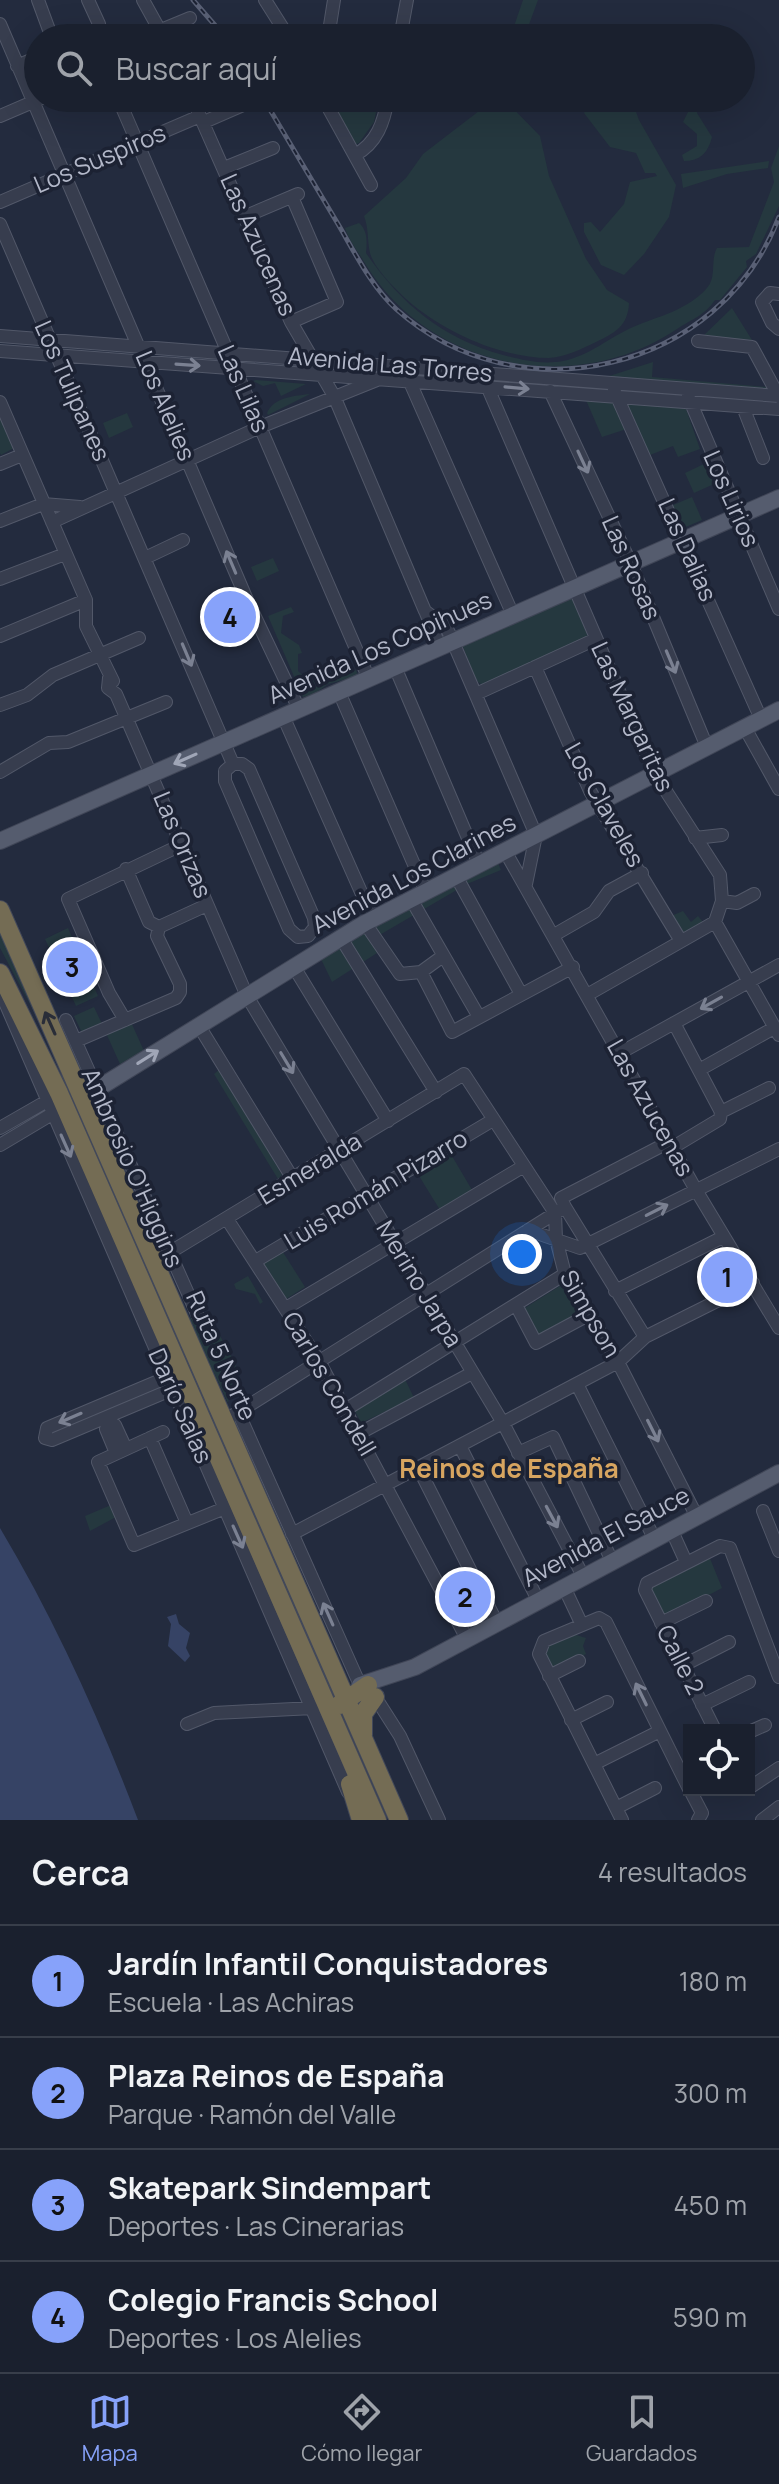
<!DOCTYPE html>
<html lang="es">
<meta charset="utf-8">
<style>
body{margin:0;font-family:Manrope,sans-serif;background:#232836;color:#f1f3f6}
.controls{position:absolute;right:24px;bottom:24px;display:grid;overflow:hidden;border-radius:0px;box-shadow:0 8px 32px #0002}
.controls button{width:72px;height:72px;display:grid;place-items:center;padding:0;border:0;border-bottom:2px solid #383e4a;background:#1a202e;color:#f1f3f6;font:40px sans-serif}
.you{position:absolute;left:522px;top:1254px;width:28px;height:28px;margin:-20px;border:6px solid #fff;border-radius:50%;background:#1a73e8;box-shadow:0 0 0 12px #1a73e833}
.badge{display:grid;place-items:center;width:52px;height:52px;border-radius:50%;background:#87a2fa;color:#111;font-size:26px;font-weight:700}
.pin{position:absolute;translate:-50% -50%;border:4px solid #fff;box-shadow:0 2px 8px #0006}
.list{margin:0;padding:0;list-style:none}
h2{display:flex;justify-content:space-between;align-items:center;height:104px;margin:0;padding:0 32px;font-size:34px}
h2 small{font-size:26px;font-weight:400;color:#9fa3aa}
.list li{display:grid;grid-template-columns:52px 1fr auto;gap:24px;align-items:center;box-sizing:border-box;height:112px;padding:0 32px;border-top:2px solid #383e4a}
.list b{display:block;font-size:30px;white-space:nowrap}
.list p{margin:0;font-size:26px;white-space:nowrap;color:#9fa3aa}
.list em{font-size:26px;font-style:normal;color:#9fa3aa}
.icon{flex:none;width:44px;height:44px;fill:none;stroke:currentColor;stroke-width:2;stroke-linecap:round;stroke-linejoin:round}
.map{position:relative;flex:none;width:779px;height:1820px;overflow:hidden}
.search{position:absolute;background:#1a202e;box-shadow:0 8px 32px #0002;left:24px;right:24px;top:24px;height:88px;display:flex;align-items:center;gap:20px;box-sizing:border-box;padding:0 28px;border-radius:44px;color:#9fa3aa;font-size:30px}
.sheet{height:552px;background:#1a202e}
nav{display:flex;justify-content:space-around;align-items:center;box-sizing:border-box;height:112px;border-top:2px solid #383e4a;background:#1a202e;font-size:22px;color:#9fa3aa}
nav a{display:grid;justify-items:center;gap:4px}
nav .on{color:#87a2fa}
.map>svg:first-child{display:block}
.green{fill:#25383f}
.water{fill:#364365}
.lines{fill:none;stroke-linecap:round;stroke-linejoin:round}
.minor-casing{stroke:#525869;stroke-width:14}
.major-casing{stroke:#404657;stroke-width:18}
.highway-casing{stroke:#424859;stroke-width:20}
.minor{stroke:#373d4e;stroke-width:12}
.major{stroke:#555c6e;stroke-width:16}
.highway{stroke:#746c54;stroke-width:18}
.rail-casing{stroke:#596075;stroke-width:5}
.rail{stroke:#1c2233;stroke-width:2;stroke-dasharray:6;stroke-linecap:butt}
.oneway{stroke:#7b8192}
.oneway2{stroke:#a0a6b7}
.oneway3{stroke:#292d38}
.labels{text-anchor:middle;stroke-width:7;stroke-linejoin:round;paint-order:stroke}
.street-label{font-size:24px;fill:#b3b8c9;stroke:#1c2233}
.neighbourhood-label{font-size:26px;font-weight:bold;fill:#d7a560;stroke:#1c2233}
</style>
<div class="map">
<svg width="779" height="1820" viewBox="0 0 779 1820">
<rect width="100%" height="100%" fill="#232b3e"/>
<path class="green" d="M523 0H538L524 38H510Z
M328 98H379L374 122 359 143 356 144Z
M496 98H503L540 136 549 176 586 259 607 290 629 303C628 326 615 333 596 342 581 349 566 357 549 358 503 358 449 334 413 305 400 294 374 269 370 253 367 240 369 229 364 216L406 178 423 154Z
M593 98H631L639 120 676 185 669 217 644 254 624 275 601 265 584 232V223L591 222 600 232 624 204 630 182 657 176 655 173H645L636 153 610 147 584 113Z
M685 98H696L697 113 712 137C708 153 700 161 684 161L682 155 697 146V134L683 122 689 110Z
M779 146V206L756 254 746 261 747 267 720 300H715C704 316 692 319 677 329 576 397 431 370 366 265 359 253 349 241 345 228L359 223C368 231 367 242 366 253 401 304 442 338 503 355 523 360 542 365 563 361 589 356 610 337 633 327 659 316 688 310 707 288 717 277 710 260 717 248L749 247 774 182 771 168Z
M769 161 768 168 727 174 683 188 681 174Z
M732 308 752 340 702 337Z
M653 362 652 377 779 388V391L603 378Z
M253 381 256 380 306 384 281 396 275 383 263 386Z
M310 394 268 415 267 413C274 397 294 396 310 394Z
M586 400 685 406 700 449 678 457 673 446 650 455 636 426 602 437Z
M127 413 133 427 109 438 103 423Z
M0 416 14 448 1 455 0 453Z
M706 463 714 484 694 493 685 473Z
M692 497 702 520 681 529 671 506Z
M273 558 279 571 257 581 251 567Z
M572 596 588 637 483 685 476 681 462 644Z
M233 597 247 629 228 637 214 605Z
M291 607 294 612 283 616 281 633 299 645 302 653 298 654V671L311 683 316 678 319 681 304 690 299 688 268 616Z
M356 670 358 676 328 684 313 695 303 697 301 693Z
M497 861 501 870 467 884 371 940 377 953 332 982 321 959 366 926Z
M683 911 691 922 698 916 703 922 681 935 671 916Z
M68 928 98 996 76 1006 45 939Z
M0 929 48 1038 0 948Z
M94 1007 103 1026 83 1035 74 1016Z
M131 1022 144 1051 120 1064 106 1033Z
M220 1069 282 1175 278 1179 214 1074Z
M68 1098 77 1101 339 1698 335 1705Z
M449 1151 472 1190 440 1210 416 1171Z
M281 1249 305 1287 283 1301 259 1263Z
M248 1276 263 1302 260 1304 255 1294 236 1289 234 1284Z
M563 1284 583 1317 536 1342 520 1311Z
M188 1317 213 1323 236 1365 228 1403Z
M405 1379 414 1398 361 1423 354 1409Z
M111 1505 116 1517 90 1531 85 1516Z
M709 1556 722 1588 663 1619 650 1591 653 1584Z
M468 1575 488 1614 467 1625 446 1587Z
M570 1633 586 1638 583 1646 586 1654 549 1673 541 1654 546 1643Z"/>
<path class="water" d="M0 1528C55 1620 100 1720 138 1820H0Z
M176 1614 179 1624 190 1633 186 1648 190 1656 185 1662 168 1646 171 1624 167 1617Z"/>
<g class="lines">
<defs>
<path id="minor" d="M38 0 52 38
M88 0 99 24
M143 0 164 38
M265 0 289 38
M0 24 248 602 299 709
M161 30 190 18
M328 38 334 0
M400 38 407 0
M17 66 38 57
M118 98 369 679
M192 98 291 322 334 396 425 611 446 627 450 635 536 835 526 884
M323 98 371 185
M0 116 42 98
M204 122 243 105
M355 155C377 143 384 122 388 98
M224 168 273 148
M0 202 200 116
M246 216 298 194
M0 224 233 764
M779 294 770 293 762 302 772 323 779 329
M291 322 337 302 292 197
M0 336 779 396
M698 341 752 347 779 397
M0 351 779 409
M409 380 513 615
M487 386 655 774 720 875 722 901 715 922 779 1035
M614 390 761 719
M550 391 631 564 707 747
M688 396 779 609
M0 402 86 600V626L113 681
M743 407 763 458
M0 464 22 455
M0 521 43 504 80 507
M52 522 260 427 377 380
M145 558 183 540
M0 579 65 554
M426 613 440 647
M0 636 86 600
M395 667 479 864
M535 667 590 791 681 941
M109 678 108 688 116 694 247 996 503 1423 583 1576
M339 692 426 892
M476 694 596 639
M0 705 27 695 53 675 139 638
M283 716 373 919
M745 728 779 789
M233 764H242L249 769 314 918 315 927 308 936 298 937 289 929 225 781V771Z
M0 772 49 743 68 742 166 702
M695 838 722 835
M505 851 696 1190 779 1328
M126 869 149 922 159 927
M456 876 521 994
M411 899 479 1017
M722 901 737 903 754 894
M365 923 400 974 421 972 443 956
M554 935 594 912 609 891 642 873
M341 938 436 1092
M294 967 388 1121
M421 972 452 1032 573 967
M0 991 348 1792
M587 995 715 922
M66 1020 198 1316
M125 1020 109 993 68 899 181 845
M674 1023 721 1112
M199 1026 293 1179
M76 1041 176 998 180 992V984L157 936 159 927 207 905
M620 1053 779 965
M699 1070 774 1028
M0 1128 47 1101
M0 1145 52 1114
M565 1207 645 1337
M227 1219 319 1361 467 1639
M528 1230 580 1248 779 1149
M259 1259 493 1120
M154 1262 464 1074 555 1213 556 1239 565 1274 618 1362 696 1515
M615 1291 723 1237
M516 1305 536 1343 590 1314
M286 1308 524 1166
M168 1377 47 1428 45 1438 52 1440 173 1389
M577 1384 654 1538
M345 1410 565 1274
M238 1412 360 1685
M224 1421 565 1207 561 1198 669 1142 675 1146 720 1119 721 1112 769 1088
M110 1424 106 1429 116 1453
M110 1424 115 1425 126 1449
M163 1432 98 1462 134 1545 225 1508
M358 1434 472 1373
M150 1438 187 1523
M460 1446 538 1600
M518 1453 553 1437 612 1561
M419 1469 497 1623
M763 1511 779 1551
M671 1529 686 1562
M292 1534 618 1362 645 1337 753 1283
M564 1587 581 1623
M661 1623 706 1601
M682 1666 729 1642
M549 1676 579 1661
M372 1692 400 1736 439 1820
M702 1705 749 1682
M571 1720 607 1702
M187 1724 214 1713 313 1708
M715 1730 645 1590 647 1583 720 1546 730 1548 779 1677
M749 1732 765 1725
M594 1764 660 1731
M749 1788 779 1768
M690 1790 702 1813 698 1820
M616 1808 655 1788
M622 1820 539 1654 544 1641 599 1618 606 1622 689 1789
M762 1820 779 1807"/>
<path id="major" d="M0 841 779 498
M81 1095 97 1089 365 923 779 710
M360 1685 415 1667 779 1473"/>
<path id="highway" d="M0 910 399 1820
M0 973 59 1093 377 1820
M339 1705 368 1685
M363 1735V1714L375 1697
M350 1784 361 1820"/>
</defs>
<use href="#minor" class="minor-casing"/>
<use href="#major" class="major-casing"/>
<use href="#highway" class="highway-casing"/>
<use href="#minor" class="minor"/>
<use href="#major" class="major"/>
<use href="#highway" class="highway"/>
<defs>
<path id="rail" d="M193 0 226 38
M263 98C288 140 313 182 338 224 355 253 371 286 396 309 519 419 720 372 779 217"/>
</defs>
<use href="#rail" class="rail-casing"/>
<use href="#rail" class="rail"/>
</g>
<defs><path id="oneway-shaft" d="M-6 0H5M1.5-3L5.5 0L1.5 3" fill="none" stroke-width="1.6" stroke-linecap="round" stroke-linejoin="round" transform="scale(2)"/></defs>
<g class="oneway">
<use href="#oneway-shaft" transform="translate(188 365) rotate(4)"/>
<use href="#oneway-shaft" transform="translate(517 388) rotate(5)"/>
<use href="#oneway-shaft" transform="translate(583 462) rotate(65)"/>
<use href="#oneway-shaft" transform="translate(231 562) rotate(-113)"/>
<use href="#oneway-shaft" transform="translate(187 655) rotate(67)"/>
<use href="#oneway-shaft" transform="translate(671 662) rotate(67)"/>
<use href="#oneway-shaft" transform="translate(711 1003) rotate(151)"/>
<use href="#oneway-shaft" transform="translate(287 1063) rotate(59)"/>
<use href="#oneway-shaft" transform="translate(66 1146) rotate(66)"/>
<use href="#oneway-shaft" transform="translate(657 1210) rotate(-27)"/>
<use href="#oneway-shaft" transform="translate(70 1418) rotate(157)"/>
<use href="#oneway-shaft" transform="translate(653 1431) rotate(63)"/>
<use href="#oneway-shaft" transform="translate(552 1517) rotate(62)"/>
<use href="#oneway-shaft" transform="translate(238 1537) rotate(66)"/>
<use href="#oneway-shaft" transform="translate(328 1614) rotate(-114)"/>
<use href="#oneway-shaft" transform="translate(641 1694) rotate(-116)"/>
</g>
<g class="oneway2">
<use href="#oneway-shaft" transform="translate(185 759) rotate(156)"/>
<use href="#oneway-shaft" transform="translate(148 1057) rotate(-32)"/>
</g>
<use class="oneway3" href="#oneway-shaft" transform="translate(50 1023) rotate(-114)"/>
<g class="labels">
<g class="street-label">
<text transform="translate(100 159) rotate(-23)" y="8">Los Suspiros</text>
<text transform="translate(258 245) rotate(66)" y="8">Las Azucenas</text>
<text transform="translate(390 365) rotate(5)" y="8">Avenida Las Torres</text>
<text transform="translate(243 389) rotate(66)" y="8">Las Lilas</text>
<text transform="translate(72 391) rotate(66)" y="8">Los Tulipanes</text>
<text transform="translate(165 406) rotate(67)" y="8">Los Alelies</text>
<text transform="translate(731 499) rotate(66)" y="8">Los Lirios</text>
<text transform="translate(687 550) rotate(66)" y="8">Las Dalias</text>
<text transform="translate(631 568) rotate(66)" y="8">Las Rosas</text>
<text transform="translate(380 648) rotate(-24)" y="8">Avenida Los Copihues</text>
<text transform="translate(632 717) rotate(65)" y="8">Las Margaritas</text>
<text transform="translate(604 805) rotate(61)" y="8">Los Claveles</text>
<text transform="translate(182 845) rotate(67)" y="8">Las Orizas</text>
<text transform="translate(414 874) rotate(-28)" y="8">Avenida Los Clarines</text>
<text transform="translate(650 1108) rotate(61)" y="8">Las Azucenas</text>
<text transform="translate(132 1168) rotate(66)" y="8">Ambrosio O'Higgins</text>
<text transform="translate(310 1169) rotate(-31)" y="8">Esmeralda</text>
<text transform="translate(376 1190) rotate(-31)" y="8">Luis Román Pizarro</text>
<text transform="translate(419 1284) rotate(59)" y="8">Merino Jarpa</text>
<text transform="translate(590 1314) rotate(60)" y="8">Simpson</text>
<text transform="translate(221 1356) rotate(66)" y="8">Ruta 5 Norte</text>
<text transform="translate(329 1384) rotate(60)" y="8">Carlos Condell</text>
<text transform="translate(180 1406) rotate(66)" y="8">Darío Salas</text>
<text transform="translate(606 1537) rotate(-28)" y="8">Avenida El Sauce</text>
<text transform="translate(680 1660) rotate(63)" y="8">Calle 2</text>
</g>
<g class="neighbourhood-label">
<text x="509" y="1478">Reinos de España</text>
</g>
</g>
</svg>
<div class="controls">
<button><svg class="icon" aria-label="locate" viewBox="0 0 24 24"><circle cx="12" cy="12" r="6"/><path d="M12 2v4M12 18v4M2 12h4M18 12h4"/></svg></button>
</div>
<div class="you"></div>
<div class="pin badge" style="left:727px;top:1277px">1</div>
<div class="pin badge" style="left:465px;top:1597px">2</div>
<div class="pin badge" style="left:72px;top:967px">3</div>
<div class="pin badge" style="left:230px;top:617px">4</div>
<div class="search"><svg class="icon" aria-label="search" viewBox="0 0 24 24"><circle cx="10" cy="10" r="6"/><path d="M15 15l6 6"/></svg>Buscar aquí</div>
</div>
<section class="sheet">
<h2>Cerca<small>4 resultados</small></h2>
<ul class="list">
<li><span class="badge">1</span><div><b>Jardín Infantil Conquistadores</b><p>Escuela · Las Achiras</p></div><em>180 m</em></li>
<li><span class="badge">2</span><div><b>Plaza Reinos de España</b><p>Parque · Ramón del Valle</p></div><em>300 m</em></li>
<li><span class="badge">3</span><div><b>Skatepark Sindempart</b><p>Deportes · Las Cinerarias</p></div><em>450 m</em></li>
<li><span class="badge">4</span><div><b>Colegio Francis School</b><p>Deportes · Los Alelies</p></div><em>590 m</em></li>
</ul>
</section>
<nav>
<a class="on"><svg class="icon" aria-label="map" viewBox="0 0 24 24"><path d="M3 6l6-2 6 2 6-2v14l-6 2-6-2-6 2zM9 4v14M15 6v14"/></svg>Mapa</a>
<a><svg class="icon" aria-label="directions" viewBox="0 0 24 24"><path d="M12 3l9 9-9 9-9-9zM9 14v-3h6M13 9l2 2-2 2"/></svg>Cómo llegar</a>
<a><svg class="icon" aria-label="saved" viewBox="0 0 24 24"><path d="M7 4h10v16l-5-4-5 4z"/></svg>Guardados</a>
</nav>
